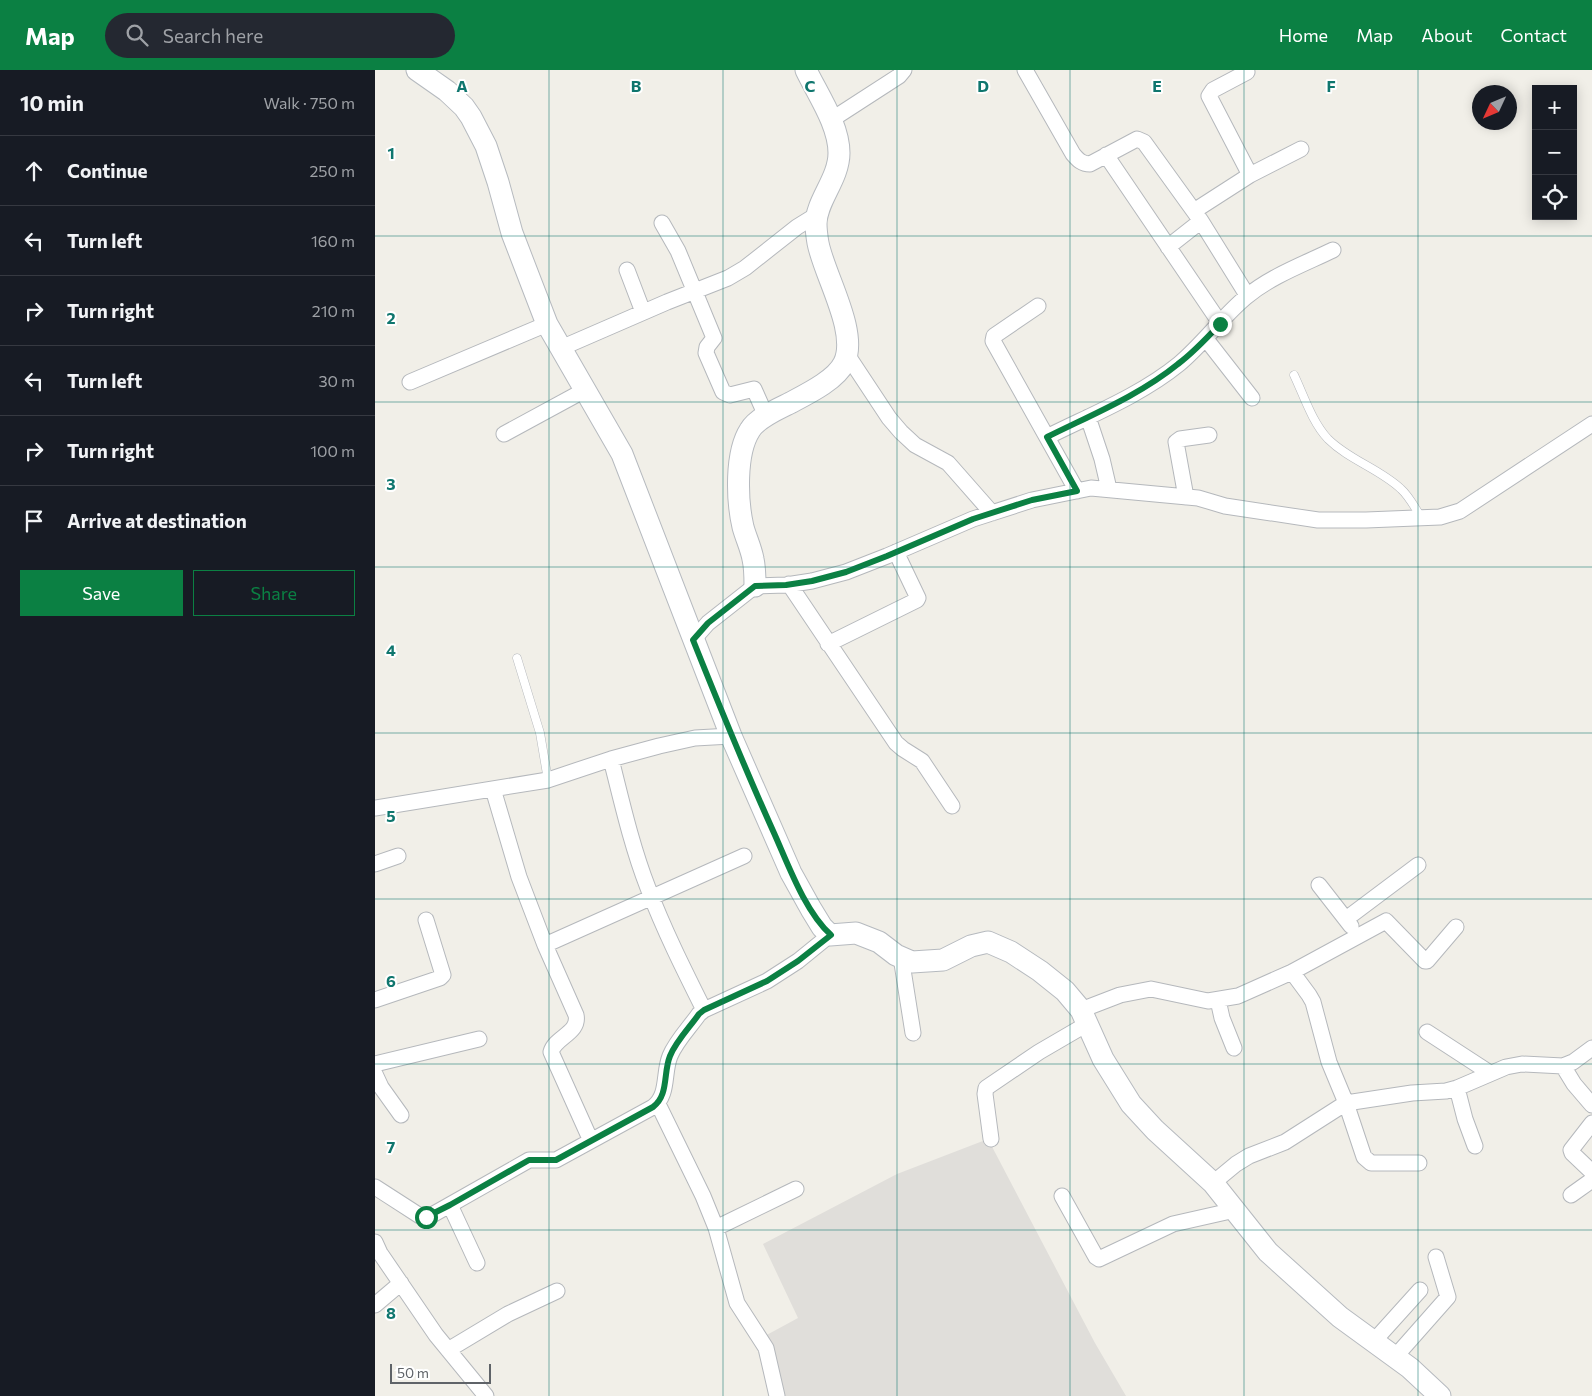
<!DOCTYPE html>
<meta charset="utf-8">
<style>
body{margin:0;font-family:Commissioner,sans-serif;background:#242831;color:#f1f3f6}
.controls{position:absolute;right:15px;top:15px;display:grid;overflow:hidden;border-radius:0px;box-shadow:0 2px 12px #0003}
.controls button{width:45px;height:45px;display:grid;place-items:center;padding:0;border:0;border-bottom:1px solid #363941;background:#171b24;color:#f1f3f6;font:25px sans-serif}
.compass{position:absolute;left:1097px;top:15px;width:45px;height:45px;border-radius:50%;background:#171b24;box-shadow:0 2px 12px #0003;rotate:226deg}
.scale{position:absolute;left:15px;bottom:12px;width:101px;box-sizing:border-box;padding-left:5px;border:2px solid #5f6368;border-top:0;font-size:14px;line-height:18px;white-space:nowrap;color:#5f6368;-webkit-text-stroke:4px #fff;paint-order:stroke}
.stop{position:absolute;width:15px;height:15px;margin:-11px;border:4px solid #0b8043;border-radius:50%;background:#fff}
.stop.end{background:#0b8043;border-color:#fff;box-shadow:0 1px 5px #0008}
.list{margin:0;padding:0;list-style:none}
h2{display:flex;justify-content:space-between;align-items:center;height:65px;margin:0;padding:0 20px;font-size:21px}
h2 small{font-size:16px;font-weight:400;color:#9ea1a6}
.list li{display:grid;grid-template-columns:32px 1fr auto;gap:15px;align-items:center;box-sizing:border-box;height:70px;padding:0 20px;border-top:1px solid #363941}
.list b{display:block;font-size:19px;white-space:nowrap}
.list em{font-size:16px;font-style:normal;color:#9ea1a6}
.actions{display:flex;gap:10px;padding:15px 20px}
.actions a{flex:1;padding:11px 0;border:1px solid #0b8043;border-radius:0px;text-align:center;font-size:18px;color:#0b8043}
.actions .main{background:#0b8043;color:#fff}
.icon{flex:none;width:28px;height:28px;fill:none;stroke:currentColor;stroke-width:2;stroke-linecap:round;stroke-linejoin:round}
.map{position:relative;flex:none;width:1217px;height:1326px;overflow:hidden}
header{display:flex;align-items:center;gap:30px;box-sizing:border-box;height:70px;padding:0 25px;background:#0b8043;color:#fff}
header strong{font-size:24px}
nav{display:flex;gap:28px;margin-inline-start:auto;font-size:18px}
.search{width:350px;height:45px;background:#242831;display:flex;align-items:center;gap:12px;box-sizing:border-box;padding:0 18px;border-radius:28px;color:#9ea1a6;font-size:19px}
main{display:flex}
aside{flex:1;background:#171b24}
.map>svg:first-child{display:block}
.industrial{fill:#e0deda}
.lines{fill:none;stroke-linecap:round;stroke-linejoin:round}
.lane-casing{stroke:#b5b8bc;stroke-width:9}
.street-casing{stroke:#b5b8bc;stroke-width:17}
.secondary-casing{stroke:#b6babf;stroke-width:23}
.lane{stroke:#fff;stroke-width:8}
.street{stroke:#fff;stroke-width:15}
.secondary{stroke:#fff;stroke-width:21}
.route{stroke:#0b8043;stroke-width:6}
.grid{fill:none;stroke:#0f766e;stroke-width:1;stroke-opacity:0.55}
.grid-label{font-size:16px;text-anchor:middle;font-weight:bold;fill:#0f766e;stroke:#fff;stroke-width:4;stroke-linejoin:round;paint-order:stroke}
</style>
<header>
<strong>Map</strong>
<div class="search"><svg class="icon" aria-label="search" viewBox="0 0 24 24"><circle cx="10" cy="10" r="6"/><path d="M15 15l6 6"/></svg>Search here</div>
<nav><a>Home</a><a>Map</a><a>About</a><a>Contact</a></nav>
</header>
<main>
<aside>
<h2>10 min<small>Walk · 750 m</small></h2>
<ul class="list">
<li><svg class="icon" aria-label="ahead" viewBox="0 0 24 24"><path d="M12 20V5M6 11l6-6 6 6"/></svg><div><b>Continue</b></div><em>250 m</em></li>
<li><svg class="icon" aria-label="left" viewBox="0 0 24 24"><path d="M17 20v-9H6M10 6l-5 5 5 5"/></svg><div><b>Turn left</b></div><em>160 m</em></li>
<li><svg class="icon" aria-label="right" viewBox="0 0 24 24"><path d="M7 20v-9h11M14 6l5 5-5 5"/></svg><div><b>Turn right</b></div><em>210 m</em></li>
<li><svg class="icon" aria-label="left" viewBox="0 0 24 24"><path d="M17 20v-9H6M10 6l-5 5 5 5"/></svg><div><b>Turn left</b></div><em>30 m</em></li>
<li><svg class="icon" aria-label="right" viewBox="0 0 24 24"><path d="M7 20v-9h11M14 6l5 5-5 5"/></svg><div><b>Turn right</b></div><em>100 m</em></li>
<li><svg class="icon" aria-label="arrive" viewBox="0 0 24 24"><path d="M6 21V4h12l-3 4 3 4H6"/></svg><div><b>Arrive at destination</b></div></li>
</ul>
<div class="actions"><a class="main">Save</a><a>Share</a></div>
</aside>
<div class="map">
<svg width="1217" height="1326" viewBox="0 0 1217 1326">
<rect width="100%" height="100%" fill="#f1efe8"/>
<path class="industrial" d="M613 1069 720 1273 751 1326H409L384 1269 423 1248 388 1174 522 1104Z"/>
<g class="lines">
<defs>
<path id="lane" d="M919 305C929 326 937 352 953 369 974 390 1005 399 1026 419 1034 426 1040 438 1046 447
M142 588 165 663 173 710"/>
<path id="street" d="M650 0 698 84C703 90 707 94 715 94L762 69 769 72 826 151 872 225
M872 2 838 20 834 26 875 105
M456 50 524 6 529 0
M731 85 845 253
M819 141 875 105 926 79
M287 153 303 181 339 268 332 277 331 283 348 322 355 325 379 319 391 346
M793 177 826 151
M252 200 268 242
M663 236 619 266 618 271 702 421
M831 269 877 328
M186 278 292 232 353 208 370 198 422 157 443 144
M471 283 514 348 526 362 540 375 573 393 617 443
M35 312 172 254
M713 347 727 389 734 419
M129 364 210 320
M672 367C716 345 766 325 804 294 829 273 847 247 871 227 896 206 929 194 958 180
M811 427 801 372 805 369 834 365
M414 514 521 673 528 679 547 691 577 736
M318 570 333 553 380 516 411 515 437 511 471 502 512 486 598 449 657 430 716 418 823 428 850 436 943 450H991L1065 447 1085 441 1217 354
M453 574 542 530 543 528 521 482
M236 689C247 733 257 777 273 818 289 860 309 900 329 940
M118 719 144 807 170 875 201 945C205 963 180 967 176 982L216 1071
M0 738 173 710 236 689 284 676 320 668 356 666
M0 794 23 786
M944 815 976 856
M971 849 1043 795
M170 875 369 786
M526 887 538 963
M917 902 934 925 938 932 954 992 971 1033 989 1087 996 1093H1044
M0 930 65 908 68 905 51 850
M843 930 847 948 859 978
M706 940 745 925 776 919 833 931 863 926 917 902 1011 851 1050 891H1052L1081 857
M1052 962 1115 1003
M0 994 104 969
M1188 996 1199 1014 1217 1035
M0 1004 6 1017 26 1045
M1082 1018 1090 1049 1100 1076
M283 1034 328 1126 341 1158 362 1233 391 1278 402 1326
M1217 1053 1196 1080 1197 1083 1217 1102
M616 1069 610 1024 611 1018 664 982 712 954
M838 1113 861 1094 874 1086 910 1072 971 1033 1037 1023 1071 1021 1082 1018 1131 997 1147 994 1188 996 1198 992 1217 978
M0 1117 45 1146 57 1145 154 1090H181L278 1037C294 1025 288 1003 295 986 301 971 315 957 324 944L329 940 392 911 423 891 455 865
M1196 1125 1217 1110
M687 1126 721 1187 724 1189 798 1154 860 1140
M75 1135 102 1193
M341 1158 421 1119
M0 1172 5 1183 61 1265 111 1326
M0 1235 26 1213
M999 1271 1045 1220
M73 1280 133 1244 182 1221
M1020 1287 1073 1227 1061 1187"/>
<path id="secondary" d="M42 0 72 21 89 37 96 47 111 76 123 112 137 163 172 254 247 384 356 666 416 803 436 839 447 857 455 865 481 863 504 872 521 885 537 892 568 890 596 876 613 872 636 882 665 901 690 921 706 940 728 989 756 1034 780 1060 838 1113 893 1182 965 1247 1035 1298 1065 1326
M380 516C380 507 380 498 378 489 376 478 371 468 368 457 362 431 360 383 375 360 382 348 403 339 415 333 432 324 461 310 469 293 484 262 449 205 443 173 442 167 441 160 441 154 441 131 464 109 464 83 464 55 443 25 431 0"/>
</defs>
<use href="#lane" class="lane-casing"/>
<use href="#street" class="street-casing"/>
<use href="#secondary" class="secondary-casing"/>
<use href="#lane" class="lane"/>
<use href="#street" class="street"/>
<use href="#secondary" class="secondary"/>
</g>
<g class="lines">
<path class="route" d="M51 1147 75 1135 154 1090H181L278 1037C294 1025 288 1003 295 986 301 971 315 957 324 944L329 940 392 911 423 891 456 865C430 842 413 794 399 763 370 699 344 635 318 570L333 553 380 516 411 515 437 511 471 502 512 486 598 449 657 430 702 421 672 367C716 345 765 325 803 294 819 282 832 268 845 254"/>
</g>
<path class="grid" d="M174 0V1326M348 0V1326M522 0V1326M695 0V1326M869 0V1326M1043 0V1326M0 166H1217M0 332H1217M0 497H1217M0 663H1217M0 829H1217M0 994H1217M0 1160H1217"/>
<g class="grid-label">
<text x="87" y="22">A</text>
<text x="261" y="22">B</text>
<text x="435" y="22">C</text>
<text x="608" y="22">D</text>
<text x="782" y="22">E</text>
<text x="956" y="22">F</text>
<text x="16" y="89">1</text>
<text x="16" y="254">2</text>
<text x="16" y="420">3</text>
<text x="16" y="586">4</text>
<text x="16" y="752">5</text>
<text x="16" y="917">6</text>
<text x="16" y="1083">7</text>
<text x="16" y="1249">8</text>
</g>
</svg>
<div class="controls">
<button>+</button>
<button>−</button>
<button><svg class="icon" aria-label="locate" viewBox="0 0 24 24"><circle cx="12" cy="12" r="6"/><path d="M12 2v4M12 18v4M2 12h4M18 12h4"/></svg></button>
</div>
<svg class="compass" viewBox="-18 -18 36 36"><path d="M0-13l5 13h-10z" fill="#e53935"/><path d="M0 13l5-13h-10z" fill="#9ea1a6"/></svg>
<div class="scale">50 m</div>
<div class="stop" style="left:51px;top:1147px"></div>
<div class="stop end" style="left:845px;top:254px"></div>
</div>
</main>
